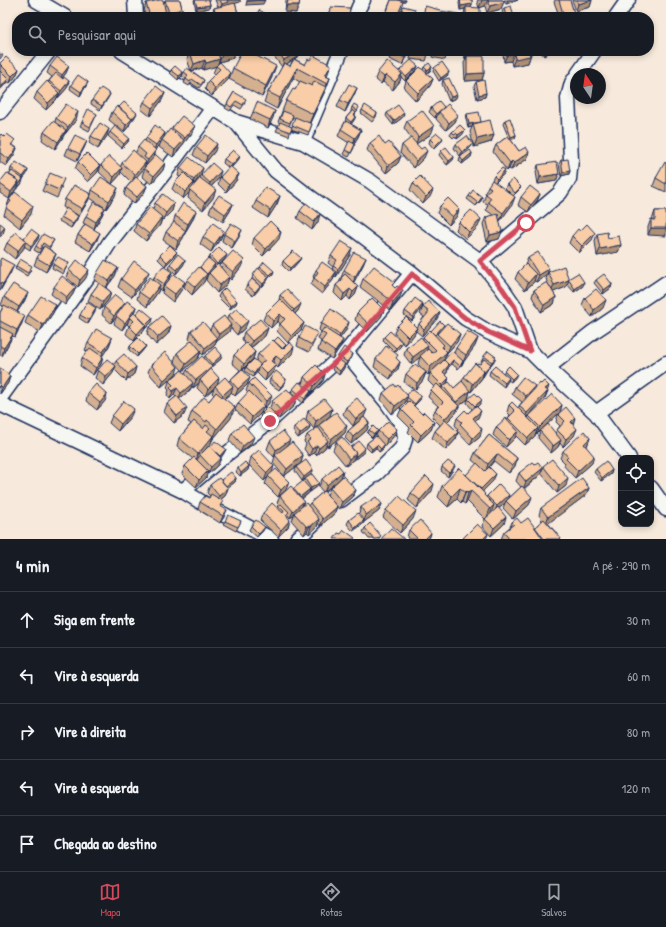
<!DOCTYPE html>
<html lang="pt">
<meta charset="utf-8">
<style>
body{margin:0;font-family:"Patrick Hand",sans-serif;background:#242831;color:#f1f3f6}
.controls{position:absolute;right:12px;bottom:12px;display:grid;overflow:hidden;border-radius:8px;box-shadow:0 2px 6px #0003}
.controls button{width:36px;height:36px;display:grid;place-items:center;padding:0;border:0;border-bottom:1px solid #363941;background:#171b24;color:#f1f3f6;font:20px sans-serif}
.compass{position:absolute;left:570px;top:68px;width:36px;height:36px;border-radius:50%;background:#171b24;box-shadow:0 2px 6px #0003;rotate:347deg}
.stop{position:absolute;width:12px;height:12px;margin:-9px;border:3px solid #d1495b;border-radius:50%;background:#fff}
.stop.end{background:#d1495b;border-color:#fff;box-shadow:0 1px 4px #0008}
.list{margin:0;padding:0;list-style:none}
h2{display:flex;justify-content:space-between;align-items:center;height:52px;margin:0;padding:0 16px;font-size:17px}
h2 small{font-size:13px;font-weight:400;color:#9ea1a6}
.list li{display:grid;grid-template-columns:26px 1fr auto;gap:12px;align-items:center;box-sizing:border-box;height:56px;padding:0 16px;border-top:1px solid #363941}
.list b{display:block;font-size:15px;white-space:nowrap}
.list em{font-size:13px;font-style:normal;color:#9ea1a6}
.icon{flex:none;width:22px;height:22px;fill:none;stroke:currentColor;stroke-width:2;stroke-linecap:round;stroke-linejoin:round}
.map{position:relative;flex:none;width:666px;height:539px;overflow:hidden}
.search{position:absolute;background:#171b24;box-shadow:0 2px 6px #0003;left:12px;right:12px;top:12px;height:44px;display:flex;align-items:center;gap:10px;box-sizing:border-box;padding:0 14px;border-radius:16px;color:#9ea1a6;font-size:15px}
.sheet{height:332px;background:#171b24}
nav{display:flex;justify-content:space-around;align-items:center;box-sizing:border-box;height:56px;border-top:1px solid #363941;background:#171b24;font-size:11px;color:#9ea1a6}
nav a{display:grid;justify-items:center;gap:2px}
nav .on{color:#d1495b}
.map>svg:first-child{display:block}
.lines{fill:none;stroke-linecap:round;stroke-linejoin:round}
.minor-casing{stroke:#1b2f5e;stroke-width:17}
.minor{stroke:#f6f6f2;stroke-width:14}
.wall{fill:#d5b090;stroke:#1b2f5e;fill-rule:evenodd}
.shaded-wall{fill:#ae9075;stroke:#1b2f5e}
.building{fill:#f8cda7;stroke:#1b2f5e}
.route{stroke:#d1495b;stroke-width:5}
</style>
<div class="map">
<svg width="666" height="539" viewBox="0 0 666 539">
<rect width="100%" height="100%" fill="#f7eadc"/>
<filter id="ink" filterUnits="userSpaceOnUse"><feTurbulence type="fractalNoise" baseFrequency=".025" numOctaves="2"/><feDisplacementMap in="SourceGraphic" scale="8" xChannelSelector="R" yChannelSelector="G"/><feConvolveMatrix kernelMatrix="1 2 1 2 8 2 1 2 1" color-interpolation-filters="sRGB"/></filter>
<g filter="url(#ink)">
<g class="lines">
<defs>
<path id="minor" d="M36 0 65 17
M135 0 136 17
M355 17 359 7 363 0
M616 17 628 0
M122 51 236 122 303 142 370 181 480 261 502 288 515 307 530 351
M578 74 594 51
M0 112 49 51
M236 122 276 171 307 195 343 221 412 273 465 318 488 332 530 351 547 368 596 413 629 458
M303 141 341 51
M480 261 560 193 569 179 571 160 568 98 572 83 576 77
M547 368 593 332 666 283
M0 398 87 278 110 242 168 168 213 108
M0 404 183 491 211 508 271 539
M596 413 666 363
M651 488 666 509
M183 491 220 459 270 421 346 352
M341 500 377 473 402 448 405 439 404 430 400 421 386 401 346 352 412 273
M297 539 316 521"/>
</defs>
<use href="#minor" class="minor-casing"/>
<use href="#minor" class="minor"/>
</g>
<path class="wall" d="M165 0H180L182 9 180 17H145L144 11 146 3H164Z
M194 0H209L210 5 209 8 196 11Z
M215 0H240V2L235 3 239 17H212L211 16 214 8 218 7Z
M286 0H300L299 5 296 13 285 12Z
M391 0H406L405 2H402H403L397 17H384Z
M460 0H472V4L471 7 480 17H463L464 14 465 9 460 10 459 3Z
M478 0H503L501 9 487 13 485 6 479 8 477 1Z
M504 0H518L506 4Z
M555 0H570L575 17H549L559 15 554 2Z
M572 0H592L590 7 576 11Z
M403 6 413 17H405V16L400 15Z
M331 7 349 17H328V14Z
M504 8 514 16V17H504L502 12Z
M192 51H236L233 58 219 62V61L218 64 230 73 228 80 212 96 205 89 208 81 215 74 213 73 216 66 203 70 202 68 192 71 204 80 203 83 199 88 191 83 189 86 184 83 186 79 182 76 184 72 191 71 187 59 190 52Z
M274 51H301L300 55 294 59 330 78 326 89 310 123 312 124 308 135 291 129 289 136 276 131 280 123 278 122 286 101 295 90 300 82 293 78 277 109 264 102 268 92 282 67 273 55ZM293 59 290 66 286 64 290 62ZM293 117 295 118 292 127 289 126Z
M392 51 409 54 402 65 389 59Z
M412 51H429L426 61 410 59Z
M433 51H448L445 60 432 57Z
M464 51H484L482 56 484 73 482 80 465 81 464 63 466 59H465Z
M503 51H532L528 63 512 66 511 61 504 62 503 53Z
M540 51H551L544 56Z
M0 63 19 69 16 76 10 83 7 81V82L0 90Z
M50 66H69L66 73 62 78 69 81 67 88 58 98 57 97 56 100 46 110 34 99 37 92 48 82 52 77 47 73Z
M418 66 416 70 405 81 401 77 400 81 393 90 383 82 381 84 375 79 378 72 399 71 400 70Z
M424 67H432L430 71 427 73 433 79 430 86 416 101 404 88 406 81 423 70Z
M233 68 272 77 262 97 229 79Z
M434 68 449 72 447 76 439 81 433 71Z
M171 70 182 76 178 80 170 73Z
M443 80 456 98 449 101 442 84Z
M88 82 86 86 80 96 70 89 71 85Z
M476 82 486 93 485 97 477 99 474 86Z
M357 88 354 95 345 112 337 107 340 100Z
M234 92 245 103 241 109 234 105 230 111 225 108 227 104Z
M165 93 162 100 150 116 141 109 144 102Z
M110 94 108 98 100 110 91 104 92 100Z
M119 107 135 117 130 123 129 126 124 132 109 120 112 112Z
M352 107 358 111 355 114V116H356L354 120 351 124 361 130 358 137 354 143V148L349 157 343 154 349 143 338 136 341 129 345 122 346 118 351 112V111Z
M444 107 458 115 455 122 446 130 436 119 437 116 435 118 429 112 431 108Z
M362 110 377 113 376 117 372 122 361 113Z
M275 111 268 128 250 119 253 112Z
M387 113 403 117 393 125 386 116Z
M97 114 89 131 80 126 82 122Z
M467 114 480 123 494 135 491 142 474 147 470 132 472 127 468 128 466 118Z
M56 118 76 120 65 134V133L63 137 55 149 42 140 44 132 55 122Z
M505 120 516 135 515 138 511 140 519 151 527 159 511 170 509 169 507 171 493 152 496 145 508 136 503 124Z
M407 121 434 126 431 134 416 144 424 158 414 168 400 153 402 145 412 139 404 128Z
M172 128 192 133 173 157 159 147 161 142 156 149V150L154 157 165 163 163 170 151 184 142 176 145 168 144 167V169L136 177 147 186 144 193 134 204 124 195 126 188 131 182 121 172 120 175 112 184 99 172 101 165 121 166 122 163 136 152 138 147 145 141 146 138 165 133 163 138 172 130Z
M110 132 129 138 128 142 122 148 108 136Z
M452 132 463 134 457 139 455 136 453 138 450 135Z
M0 135 15 140 13 145 17 148 14 155 6 166 0 162Z
M91 136H107L98 149 89 143Z
M430 139 441 142 434 149 429 143Z
M87 141 84 148 77 161 65 155 68 148Z
M370 143 385 145 401 156 398 163 386 173 367 150Z
M456 144 471 147 460 156 454 148Z
M196 147 215 151 205 163 193 155Z
M441 151 454 157 453 160 447 165 439 155Z
M472 153 471 157 462 164 459 161 460 157Z
M224 159H239L231 168 239 174 236 181 226 192 218 184 220 177 229 168 223 163Z
M561 160 570 171 569 174 561 176 559 164Z
M78 162 100 166 97 173 88 182 75 169Z
M666 163V192L653 186 656 178Z
M538 165 559 174 556 181 538 184 536 172Z
M11 168 27 174 23 179 22 183 18 188H17L9 199 0 193V182L9 175 11 172H10Z
M180 168 201 175 194 184 193 187 200 178 201 175 219 178 211 187 213 198 203 210 188 198 189 193 183 199 172 189 175 182 180 177 178 176Z
M504 174 495 183 492 180 494 176Z
M413 183 430 197 423 204 410 190Z
M45 184 62 187 57 198 42 191Z
M507 184 519 190 513 196 505 188Z
M488 186 512 205 500 221 499 220V239L487 242 483 224 486 217 493 215 486 210 488 204 483 202 486 194 485 193Z
M92 190 115 196 106 209 105 208 102 215 94 229 97 240 90 251 75 242 78 235 85 224 83 223 86 216 104 207 90 198Z
M91 194 88 201 79 216 74 213 78 216 77 219 71 228 59 221 61 217 66 209 63 207 65 199Z
M540 194 537 201 528 212 518 205 521 197Z
M280 196 277 204 268 218 253 208 256 201Z
M469 196 482 197 481 201 476 206 467 199Z
M9 200 31 214 20 228 4 215Z
M155 203H174L172 211 163 220 162 219 160 225 146 241 134 231 136 224 153 209Z
M233 204 230 211 223 222 209 212 212 205Z
M440 206 459 209 457 216 449 225 437 213Z
M300 211 318 222 312 230 297 218Z
M655 211H666L648 235V227L651 219 652 220Z
M175 216 193 219 186 231 183 238 176 249 163 240 166 232 173 224Z
M459 222 478 227 466 239 456 230Z
M580 231 592 240 579 253 569 243 572 236Z
M224 234 239 237 232 248 222 241Z
M597 234 608 238 621 245 618 252 597 256 595 241Z
M39 235 38 239 30 250 24 246V248L15 259 4 250 7 243 24 238Z
M203 237 221 238 211 252 200 244Z
M254 238 279 239 263 256 252 245Z
M54 240 49 249 56 254 53 261 46 272 34 265 37 258 43 248 42 247 39 253 34 250 36 246Z
M160 255 175 256 165 266 158 259Z
M350 255 336 277 335 276 333 280 322 294 311 285 314 278 313 277 316 270H332L333 267 328 263 331 256Z
M210 256 225 259 219 265 221 268 222 263 241 267 231 280 229 278 227 284 217 293 206 280 208 274 206 277 204 282 192 295 184 287 187 280 209 259Z
M301 258 299 261 289 272 282 265 283 261Z
M366 258 363 265 353 283 358 287 355 295 350 300 347 296 342 301 334 293 336 285 339 283 344 270Z
M528 258 546 276 536 282 534 280V282L525 290 515 279 518 272 525 265Z
M0 260 11 272 0 291Z
M69 263 63 274 52 268 53 264Z
M170 264H184L176 274 168 267Z
M16 266 31 270 27 276 15 269Z
M260 267 273 274 268 279 267 281 262 287 252 279 253 275 259 269Z
M118 268 115 276 106 288 111 292 109 299 100 310 88 301 91 294 99 283 94 280 97 273Z
M69 270 86 278 78 287 66 277Z
M172 272 170 279 182 289 173 302 162 293 163 288 161 291 159 289 158 292 147 307 137 299 139 292 153 280 154 277Z
M548 272 569 279 583 286 574 292 567 284 566 287 553 292 556 297 554 304 541 312 532 297 534 290 548 284 546 279Z
M121 279H146L132 297 118 287Z
M363 279 393 286 400 297 390 310 360 287Z
M596 280 612 284 611 288 603 294 594 283Z
M247 285 259 289 253 296 245 289Z
M54 287H76L73 294 65 305 51 294Z
M220 293 237 301 236 304 230 309 218 297Z
M280 295 298 311 295 314 304 323 301 330 288 343 277 331 280 324 278 321 271 328 263 320 266 313 279 300Z
M4 297 25 300 17 312 22 323 15 337 12 336 10 341 2 356 0 355V313L3 306 1 305Z
M585 298 603 308 592 317 582 305Z
M423 304 422 308 412 321 404 315 405 311Z
M56 305 53 313 40 332 25 323 28 315Z
M104 307H136L134 313 136 314 153 318 152 322 145 329 143 332 134 341 126 334 129 326 127 324 128 322 122 330 114 324 116 317 111 323 102 315Z
M423 307 437 319 422 336 416 331 414 335 405 345 394 333 397 326 417 328 419 324 424 317 420 314Z
M384 310 381 317 367 332 355 320 357 313Z
M95 312 88 324 79 318 80 315Z
M229 315 245 328 237 335 230 327 229 332 216 341 215 345 203 355 201 353 198 358 183 371 185 374 187 370 204 358 205 356 221 359 211 367 210 371 217 383 229 381 240 370 232 363 234 355 245 344 242 339 244 332 268 328 265 336 251 348 255 352 253 359 243 370 247 385 235 396 231 392V393L224 399 231 418 213 439 211 443 205 451 210 447 226 449 224 453 221 458 218 465 208 474 207 473 206 478 196 487 182 474 185 466 193 459 177 446 179 438 191 424 188 422 192 411 209 401 214 395 212 393 214 388 205 396 197 388 199 383 193 388 192 386 190 390 179 399 184 415 174 423 164 412 167 404 176 397 174 395 170 399 167 395 169 390 167 388 169 381 182 370 174 361 177 353 191 341 189 339 191 331 210 330 212 325 227 319Z
M321 323 347 329 340 338V347L332 359 318 350 321 341 318 339 321 332 319 330Z
M444 325 460 334 457 342 447 353 444 360 428 375 426 373 423 380 415 390 404 382 406 374 425 372 418 364 420 357 411 364 404 355 406 348 423 339V337Z
M171 326 168 334 156 345 147 334 149 327Z
M384 337 401 346 395 352 383 340Z
M112 338 109 346 102 356 103 357 101 364 93 375 80 366 82 358 87 352 85 350 88 343Z
M299 338 315 340 309 352 297 346Z
M478 338 475 346 463 362 462 365 458 369 452 364 448 368 447 373 445 374 449 378 447 384 454 388 462 381 464 377 476 364H480L484 356 494 361 490 366V365L482 378 471 392 470 391 468 399 459 406 456 413 447 422 457 431 458 429 455 425 457 418 468 413 472 409 467 403 468 399 480 404 477 407 478 418 475 421 480 437 470 445 458 432 456 439 446 450 432 438 435 431 440 425 432 417 435 410 438 406 428 397 431 390 434 387 428 381 430 373 454 353 456 348Z
M274 341 286 345 285 347 292 354 278 368 276 366 273 372 265 381 257 373V372L253 377 245 371 246 367 256 361 258 354Z
M130 346H146L144 349 137 357 129 350Z
M353 354 352 357 346 365H345L344 368 339 375 332 369 333 366 338 360 337 359 338 356Z
M376 359H397L400 362 398 369 390 379 374 367Z
M116 361 136 367 134 374 126 381 114 369 113 373 103 385 95 378 98 370 114 365Z
M151 365 176 374 161 387 148 372Z
M0 368 10 376 8 383 0 394Z
M490 371 504 373V371L515 378 511 382 508 380 504 387 489 375Z
M325 374 323 381 311 393H310L309 395 303 403 291 393 293 389 302 384 304 377Z
M270 379H286L285 383 279 390 269 383Z
M249 383 269 403 264 409 263 408 261 413 250 424 235 410 238 403 248 393 246 391Z
M396 387 407 395 421 396 420 400 414 406 422 414 434 422 431 430 418 442 408 432 410 428 398 416 401 409 408 402 406 401 405 403 392 414 381 400 383 393Z
M515 387 533 390H547L548 391 545 398 527 417 528 418 529 416 562 405 560 412 543 428 555 433 557 430 560 426 556 422 558 414 573 425 574 436 563 447 560 443 558 447 551 453 538 438 540 431 537 434 536 433 535 436 525 445 516 436 515 438 506 447 493 435 496 427 507 420 508 418 510 415 507 412 509 405 518 408 519 406 522 402 512 394Z
M88 393 107 394 105 401 97 410 86 401Z
M296 399 294 406 279 419 277 417 276 420 270 426 260 416 262 413 270 408 272 401Z
M346 407 364 417 369 423 367 430 351 444 345 438 348 431 362 419 353 426 343 414Z
M332 409 330 416 314 429 306 419 308 411Z
M112 416H131L118 431 109 423Z
M319 425 345 433 328 447 327 445 325 448 316 455 314 453 309 456 304 449 306 444 304 442 307 435 319 428Z
M310 426 309 430 298 438 293 431 294 427Z
M369 430 376 434 372 438 367 433Z
M378 431 394 436 385 446H384L383 449 379 452 376 448 371 452 366 447 367 443 376 436Z
M232 433 251 444 240 453 229 440Z
M489 435 517 458 515 466 509 473 494 461 488 468 493 481 483 491 484 496 486 498 487 496 507 500 521 487 516 481 519 473 535 464 543 468V466L566 486 557 493 541 473 540 475 524 489 529 505 513 519 503 508 505 503 499 509 504 524 491 536 482 526 485 519 467 501 465 504 462 502 461 503 457 499 448 507 438 497 442 486 466 475 477 464 472 460 475 453Z
M590 438 587 446 586 447 592 463 575 478 564 466 565 463 560 458 563 451Z
M270 441 288 445 303 455 301 463 284 476 273 463 275 456 274 457 267 449Z
M336 442 351 447 364 452 354 460 353 459V460L346 466 333 450Z
M251 457 272 473 286 490 278 497 265 484 268 477 264 481 249 465Z
M249 466 248 470 240 476 236 472 238 468Z
M296 467 313 470 312 474 302 481 295 471Z
M442 467 453 470 448 477 441 471Z
M596 469 612 470 611 474 601 481 594 472Z
M343 471 341 478 325 492 327 495 330 488 356 490 353 497 339 509 333 502 337 507 334 514 320 526 318 523 317 527 309 534 307 532 304 535 292 521 294 515 290 518 288 515 287 517 288 527 278 537 260 520 263 513 278 508 279 505 277 503 280 496 293 489 304 481 305 479 318 486 310 492V491L309 493 302 499 304 501 302 507 308 506 310 503 323 492 319 487 322 479Z
M236 478 235 482 227 488H228L225 496 220 500 221 506 224 517 220 523 198 509 200 502 209 498 210 496 207 493 210 485 221 480Z
M589 488 586 495 548 523 561 539H501L504 532 510 527 512 522 521 523 535 527 542 520 539 515 541 508Z
M432 491 417 508 408 500 411 493Z
M382 504 379 511 364 522 363 524 353 531 347 524 349 520 359 513 361 507Z
M386 510 413 519 400 533 383 517Z
M225 521H241L236 531 223 524Z
M251 526 263 531 257 537 249 530Z
M365 528 380 539H369L363 532Z
M409 530 431 533 429 539H408L407 537Z"/>
<path class="shaded-wall" d="M227 0H240V2L227 6 219 12 222 4Z
M265 0 263 4 246 5 247 1Z
M393 0H406L405 2 393 1Z
M482 0H488L485 6 479 8Z
M508 0H518L506 4Z
M592 0 590 7 576 11 578 4Z
M504 2 501 9 487 13 490 6Z
M472 4 471 8 466 7 465 9 460 10 461 6Z
M210 5 209 8 196 11 197 7Z
M287 5H299L296 13 285 12Z
M182 9 180 17H167L169 13Z
M166 14 165 17H154Z
M236 51 233 58 219 62 222 55Z
M298 51H301L300 55 282 67 284 60Z
M409 51H410L409 54 402 65 405 58Z
M484 51 482 58 467 56 466 59H465L467 52Z
M529 51H532L528 63 512 66 515 59Z
M546 51H551L544 56Z
M514 53 511 61 504 62 507 55Z
M220 59 217 66 203 70 206 63Z
M205 60 202 68 191 71 194 64Z
M331 65 327 76 324 82 325 76Z
M69 66 66 73 59 82 62 75Z
M276 66 272 77 262 97 266 86Z
M418 66 416 70 405 81 406 77Z
M432 67 430 71 426 74 427 70Z
M297 68 293 78 277 109 280 98Z
M19 69 16 76 10 83 12 76Z
M449 72 447 76 439 81 441 78Z
M183 73 182 76 178 80 179 76Z
M230 73 228 80 212 96 215 88Z
M484 73 482 80 465 81 467 74Z
M402 74 400 81 393 90 395 82Z
M386 75 383 82 381 84 384 77Z
M330 78 326 89 309 124 313 114Z
M8 79 7 82 0 90 1 87Z
M433 79 430 86 416 101 418 93Z
M69 81 67 88 58 98 61 91Z
M88 82 86 86 80 96 81 92Z
M357 88 354 95 345 112 348 104Z
M59 93 56 100 46 110 48 103Z
M165 93 162 100 150 116 152 108Z
M486 93 485 97 477 99 479 95Z
M110 94 108 98 100 110 102 106Z
M457 95 456 98 449 101 451 97Z
M275 111 273 118 268 128 270 120Z
M78 112 76 120 65 134 68 127Z
M439 112 437 116 435 118 436 114Z
M137 113 135 117 130 123 129 126 124 132 126 125Z
M404 113 403 117 393 125 394 121Z
M458 115 455 122 446 130 449 123Z
M356 116 354 120 350 126 351 122Z
M481 122 479 125 473 124 472 127 468 128 469 124Z
M195 126 192 133 173 157 175 150Z
M434 126 431 134 416 144 418 137Z
M109 129 107 136 98 149 101 142Z
M66 130 63 137 55 149 58 142Z
M361 130 358 137 353 145 355 138Z
M465 130 463 134 457 139 458 135Z
M165 133 163 140H162L161 142 153 152 156 145Z
M494 135 491 142 474 147 477 139Z
M516 135 515 138 510 140 511 137Z
M129 138 128 142 122 148 124 144Z
M443 138 441 142 434 149 436 145Z
M87 141 84 148 77 161 80 154Z
M217 144 215 151 205 163 207 156Z
M473 144 471 147 460 156 462 152Z
M17 148 14 155 6 166 9 159Z
M156 150 154 157 145 168 148 160Z
M427 151 424 158 414 168 416 161Z
M529 152 527 159 511 170 514 163Z
M472 153 471 157 462 164 463 161Z
M240 156 239 159 230 169 232 165Z
M401 156 398 163 386 173 388 166Z
M454 157 453 160 447 165 449 161Z
M512 161 509 169 507 171 510 163Z
M146 162 144 169 132 182 135 175Z
M165 163 163 170 151 184 154 176Z
M100 166 97 173 88 182 91 175Z
M122 168 120 175 112 184 114 177Z
M203 168 201 175 194 184 192 190H190L189 193 183 199 185 192 192 185 194 180Z
M28 170 27 174 22 180 23 177Z
M505 170 504 174 495 183 497 179Z
M221 171 219 178 208 190 210 183Z
M570 171 569 174 561 176 563 172Z
M239 174 236 181 226 192 229 185Z
M559 174 556 181 538 184 540 177Z
M23 179 22 183 18 188 19 184Z
M19 181 16 189 9 199 11 192Z
M147 186 144 193 134 204 137 197Z
M118 188 115 196 106 209 109 201Z
M216 190 213 198 203 210 205 203Z
M433 190 430 197 423 204 426 197Z
M91 194 88 201 79 216 82 209Z
M540 194 537 201 528 212 531 205Z
M280 196 277 204 268 218 270 210Z
M482 197 481 201 476 206Z
M515 197 512 205 500 221 503 213Z
M174 203 172 211 163 220 166 213Z
M233 204 230 211 223 222 225 214Z
M33 206 31 214 20 228 22 220Z
M105 208 102 215 94 229 96 222Z
M459 209 457 216 449 225 452 217Z
M196 211 193 219 185 232 188 224Z
M320 214 318 222 312 230 314 222Z
M78 216 77 219 71 228 73 224Z
M162 217 160 225 146 241 149 234Z
M481 219 478 227 466 239 469 232Z
M5 227 3 234 0 237V233Z
M651 228H666V236L648 235Z
M242 230 239 237 232 248 235 241Z
M186 231 183 238 176 249 178 241Z
M224 231 221 238 211 252 214 245Z
M281 232 279 239 263 256 266 249Z
M502 232 499 239 487 242 490 235Z
M100 233 97 240 90 251 93 244Z
M595 233 592 240 579 253 582 246Z
M39 235 38 239 30 250 31 246Z
M26 240 24 248 15 259 18 251Z
M621 245 618 252 597 256 600 249Z
M352 248 350 255 336 277 338 269Z
M177 252 175 256 165 266 167 262Z
M56 254 53 261 46 272 49 265Z
M227 255 225 259 216 268 217 264Z
M301 258 299 261 289 272 290 268Z
M366 258 363 265 353 284 355 277Z
M185 260 184 264 176 274 177 270Z
M244 260 241 267 231 280 233 272Z
M215 264 214 268 209 273 206 277 204 282 192 295 195 287Z
M14 265 11 272 0 291 3 284Z
M118 268 115 276 106 288 109 281Z
M549 269 546 276 536 282 539 275Z
M89 270 86 278 78 287 80 280Z
M274 271 273 274 268 279 270 275Z
M149 272 146 279 132 297 135 290Z
M172 272 169 280 164 286 161 291 164 284Z
M336 272 333 280 322 294 325 287Z
M536 274 534 282 525 290 528 283Z
M229 277 227 284 217 293 220 285Z
M269 277 267 281 262 287 263 284Z
M569 280 566 287 551 293 554 285Z
M185 282 182 289 173 302 175 294Z
M584 282 583 286 574 292 575 289Z
M612 284 611 288 603 294 604 290Z
M160 285 158 292 147 307 149 299Z
M260 286 259 289 253 296 255 292Z
M76 287 73 294 65 305 67 297Z
M358 287 355 295 350 300 353 292Z
M350 289 347 296 342 301 344 294Z
M403 290 400 297 390 310 393 302Z
M111 292 109 299 100 310 103 302Z
M28 293 25 300 16 314 19 307Z
M556 297 554 304 541 312 544 305Z
M606 300 603 308 592 317 594 310Z
M237 301 236 304 230 309 231 306Z
M125 303 122 311 111 323 114 316Z
M301 304 298 311 291 317 294 310Z
M423 304 422 308 412 321 413 317Z
M56 305 53 313 40 332 43 325Z
M136 307 133 315 130 317 128 322 122 330 125 323Z
M96 308 95 312 88 324 89 320Z
M384 310 381 317 367 332 370 325Z
M440 312 437 319 422 336 424 329Z
M280 314 278 321 271 328 273 321Z
M25 316 22 323 15 337 17 330Z
M153 318 152 322 145 329 146 325Z
M248 321 245 328 237 335 240 328Z
M349 322 347 329 337 342 340 335Z
M304 323 301 330 288 343 291 336Z
M146 324 143 332 134 341 137 334Z
M231 325 229 332 216 342 219 334Z
M171 326 168 334 156 345 158 337Z
M268 328 265 336 249 349 252 341Z
M417 328 414 335 405 345 408 337Z
M13 334 10 341 2 356 4 348Z
M460 334 457 342 447 353 450 346Z
M112 338 109 346 100 360 103 352Z
M217 338 215 345 203 355 205 348Z
M478 338 475 346 463 363 466 355Z
M343 340 340 347 332 359 335 352Z
M402 342 401 346 395 352 396 348Z
M146 346 144 349 137 357 138 354Z
M428 346 426 353 411 364 413 357Z
M294 347 292 354 278 368 281 360Z
M201 351 198 358 183 371 186 364Z
M255 352 253 359 241 371 244 364Z
M447 352 444 360 428 375 430 367Z
M353 354 352 357 346 365 347 362Z
M222 355 221 359 211 367 209 374 200 380 199 383 193 388 196 380 211 367 212 364Z
M276 356 273 363 271 361Z
M103 357 101 364 93 375 96 368Z
M496 357 494 361 490 366 492 362Z
M453 360 452 364 448 368 447 373 440 379 443 372Z
M463 361 462 365 458 369 460 366Z
M400 362 398 369 390 379 393 372Z
M345 364 344 368 339 375 340 371Z
M491 364 489 367 483 377 484 373Z
M276 365 273 372 265 381 267 374Z
M116 366 113 373 103 385 106 377Z
M136 367 134 374 126 381 128 374Z
M178 367 176 374 161 387 164 380Z
M258 368 257 372 253 377 254 374Z
M484 371 482 378 471 392 473 384Z
M426 372 423 380 415 390 417 383Z
M325 374 323 381 311 393 314 386Z
M517 374 515 378 511 382 512 379Z
M10 376 8 383 0 394 2 388Z
M219 378 217 385 215 386 214 388 205 396 208 389Z
M250 378 247 385 235 396 238 389Z
M449 378 446 385 443 386 442 389 439 392 442 385Z
M509 378 508 381 504 387 505 383Z
M286 379 285 383 279 390 281 387Z
M193 383 190 390 178 400 181 393Z
M233 386 231 393 220 402 223 395Z
M535 386 532 394 524 404 526 396Z
M549 386 545 398 524 420 527 413 545 389Z
M177 388 174 395 170 399 173 391Z
M311 391 309 395 303 403 305 399Z
M470 391 468 399 459 406 456 413 442 427 444 419 454 410 456 402Z
M107 394 105 401 97 410 100 403Z
M272 396 269 403 264 409 266 401Z
M408 396 405 403 392 414 395 406Z
M421 396 420 400 413 407 415 404Z
M296 399 294 406 279 419 282 412Z
M482 400 480 404 474 410 475 406Z
M562 405 560 412 537 434 540 427Z
M264 406 261 413 250 424 252 417Z
M235 407 231 418 213 439 217 429Z
M187 408 184 415 174 423 177 416Z
M134 409 131 416 118 431 121 424Z
M332 409 330 416 314 429 316 421Z
M367 410 364 417 353 426 356 419Z
M481 411 478 418 470 426 473 418Z
M277 416 276 420 270 426 271 422Z
M575 418 573 425 571 422Z
M434 422 431 430 418 442 421 435Z
M369 423 367 430 351 444 353 437Z
M310 426 309 430 298 438 300 434Z
M347 426 345 433 328 447 331 439Z
M538 428 535 436 525 445 528 438Z
M397 429 394 436 385 446 387 439Z
M482 429 480 437 470 445 473 438Z
M577 429 574 436 563 447 566 439Z
M378 431 376 434 372 438 374 434Z
M518 431 515 438 506 447 509 440Z
M458 432 456 439 446 450 448 443Z
M213 436 211 443 200 456V455L199 457 196 461 198 454Z
M254 437 251 444 240 453 243 446Z
M590 438 587 446 581 451 584 444Z
M290 440 287 447 274 457 276 450Z
M561 440 558 447 551 453 553 446Z
M328 441 325 448 316 455 319 448Z
M317 445 314 453 309 456 312 449Z
M377 445 376 448 371 452 372 449Z
M384 445 383 449 379 452 381 449Z
M365 448 364 452 354 460 356 456Z
M226 449 224 453 220 458H221L218 465 208 474 211 467 219 459 220 456Z
M356 453 353 460 346 466 349 459Z
M497 454 494 461 486 471 488 464Z
M303 455 301 463 284 476 287 469Z
M594 456 592 463 575 478 578 471Z
M517 458 515 466 509 473 512 466Z
M249 466 248 470 240 476 241 473Z
M274 466 272 473 264 481 267 473Z
M455 466 453 470 448 477 449 473Z
M543 468 540 475 523 489 526 482Z
M313 470 312 474 302 481 304 477Z
M612 470 611 474 601 481 602 478Z
M208 471 206 478 196 487 199 480Z
M343 471 341 478 324 492 327 485Z
M496 474 493 481 478 496 481 489Z
M236 478 235 482 224 490 225 486Z
M568 478 566 486 557 493 559 486Z
M289 482 286 490 278 497 281 490Z
M319 483 318 486 310 492 311 488Z
M434 484 432 491 417 508 420 500Z
M228 488 225 496 216 503 219 496Z
M460 488 457 499 448 507 452 496Z
M589 488 586 495 546 525 548 517Z
M310 489 309 493 298 501 300 498Z
M356 490 353 497 339 509 342 502Z
M466 491 462 502 461 503 465 492Z
M471 491 467 501 465 504 468 493Z
M509 495 507 501H506L505 503 494 513 497 506Z
M532 497 529 505 513 519 516 511Z
M304 501 301 508 294 513V515L290 518 293 511Z
M382 504 379 511 364 522 363 524 353 531 355 528 364 521 366 515Z
M494 505 490 516 486 520 490 509Z
M337 507 334 514 320 526 323 519Z
M227 510 224 517 220 523 223 516Z
M416 511 413 519 400 533 403 525Z
M506 517 504 524 491 536 494 528Z
M319 519 317 527 309 534 311 526Z
M290 520 288 527 278 537 281 530Z
M310 525 307 532 304 535 307 527Z
M265 527 263 531 257 537 259 534Z
M431 533 429 539H425Z
M488 534 486 539H483Z"/>
<path class="building" d="M160 0H163L166 14 154 17H150L146 3Z
M165 0H180L182 9 169 13Z
M195 0H209L210 5 197 7Z
M220 0H227L228 2 222 4Z
M247 0H265L247 1Z
M288 0H300L299 5H287Z
M391 0H398L403 2 397 17H394L386 14Z
M460 0H472V4L461 6Z
M488 0H503L504 2 490 6Z
M559 0H570L575 16 571 17H564Z
M577 0H592L578 4Z
M235 3 239 17H216L214 8Z
M403 6 415 9 413 17H405L406 12 402 11Z
M425 6 440 10 439 17H423Z
M511 6 514 16 509 17H506L504 8Z
M331 7 350 8 349 17H330Z
M466 7 480 8V17H466Z
M259 10 268 15 267 17H256Z
M442 11 458 14 457 17H441Z
M557 12 560 17H549Z
M206 14V17H190Z
M192 51H217L220 59 206 63 205 60 194 64 190 52Z
M221 51H235L222 55Z
M242 51H247L276 66 266 86 233 68Z
M278 51H298L284 60Z
M392 51H409L405 58Z
M413 51H429V54L413 52Z
M441 51H448V52Z
M467 51H483L467 52Z
M506 51H529L530 56 515 59 514 53 507 55Z
M0 54 3 55 0 59Z
M313 55 331 65 325 76 330 78 327 84 297 68 280 98 268 92 284 63 290 66 294 59 305 65 308 59 310 60Z
M467 56H484V73L467 74Z
M6 57 19 69 12 76 0 64V63Z
M57 57 69 66 62 75 50 66Z
M411 60 418 66 406 77 400 70Z
M387 61 402 74 395 82 386 75 384 77 378 72Z
M220 62 230 73 215 88 208 81 220 69 216 66Z
M442 62 449 72 441 78 434 68Z
M429 63 432 67 427 70 424 67Z
M175 66 183 73 179 76 171 70Z
M420 67 433 79 418 93 406 81Z
M187 68 204 80 201 85 192 79 190 82 186 79 188 75 184 72Z
M0 71 8 79 1 87 0 86Z
M56 73 63 79 64 77 69 81 61 91 49 81Z
M78 75 88 82 81 92 71 85Z
M449 78 457 95 451 97 443 80Z
M484 80 486 93 479 95 476 82Z
M47 81 59 93 48 103 37 92Z
M300 81 312 86 314 81 326 87 313 114 286 101 293 89 295 90Z
M349 84 357 88 348 104 340 100Z
M156 86 165 93 152 108 144 102Z
M101 88 110 94 102 106 92 100Z
M234 92 246 99 243 105 236 101 231 107 227 104Z
M439 101 444 107 436 114 431 108Z
M124 102 137 113 131 120 132 119 119 107Z
M257 102 275 111 270 120 253 112Z
M66 104 78 112 68 127 56 118Z
M354 104 359 107 357 111 352 107Z
M448 104 458 115 449 123 439 112Z
M365 105 377 113 374 118 362 110Z
M398 105 404 113 394 121 387 113Z
M117 106 132 119 126 125 112 112Z
M88 109 97 114 90 127 82 122Z
M353 110 356 113 354 115 356 116 351 122 346 118Z
M422 110 434 126 418 137 407 121Z
M283 111 293 115 290 123 280 119Z
M479 112 481 122 469 124 467 114Z
M182 116 195 126 185 138 172 128Z
M295 117 312 124 309 132 292 125Z
M510 118 516 135 511 137 505 120Z
M490 120 494 135 477 139 473 124Z
M53 121 66 130 58 142 44 132Z
M346 121 361 130 355 138 341 129Z
M280 122 292 127 290 132 278 127Z
M100 123 109 129 101 142 91 136Z
M155 125 165 133 156 145 146 138Z
M460 125 465 130 458 135 456 133 454 134 452 132Z
M115 126 129 138 124 144 110 132Z
M170 129 184 140 175 150 162 140Z
M437 133 443 138 436 145 430 139Z
M1 134 4 137 7 134 15 140 11 145 17 148 9 159 0 153V135Z
M75 135 87 141 80 154 68 148Z
M206 135 217 144 207 156 196 147Z
M379 136 385 145 389 142 401 156 388 166 370 143Z
M467 136 473 144 462 152 456 144Z
M508 136 519 151 526 147 529 152 514 163 512 161 510 163 496 145Z
M411 138 421 149 424 147 427 151 416 161 402 145Z
M144 140 156 150 148 160 144 157 146 154 138 147Z
M349 141 355 144 351 153 345 150Z
M446 147 454 157 449 161 441 151Z
M133 150 146 162 135 175 122 163Z
M233 150 240 156 232 165 224 159Z
M470 150 472 153 463 161 460 157Z
M87 153 100 166 91 175 78 162Z
M156 155 165 163 154 176 144 168Z
M109 156 122 168 114 177 101 165Z
M189 157 203 168 194 180 180 168Z
M568 159 570 171 563 172 561 160Z
M16 162 28 170 23 177 11 168Z
M557 162 559 174 540 177 538 165Z
M665 162 666 163V184L656 178Z
M212 163 221 171 210 183 201 175Z
M230 166 239 174 229 185 220 177Z
M502 168 505 170 497 179 494 176Z
M12 171 23 179 19 184H18L19 181 9 175Z
M7 173 19 181 11 192 0 184V182Z
M50 173 64 179 59 190 45 184Z
M184 173 194 183 185 192 175 182Z
M420 176 433 190 426 197 413 183Z
M101 177 118 188 109 201 92 190Z
M136 177 147 186 137 197 126 188Z
M200 178 216 190 205 203 190 190Z
M513 179 521 187 515 193 507 184Z
M492 180 515 197 503 213 488 202 491 198 486 194 491 188 488 186Z
M74 185 91 194 82 209 65 199Z
M530 186 540 194 531 205 521 197Z
M265 187 280 196 270 210 256 201Z
M473 190 482 197 478 203 469 196Z
M15 192 33 206 22 220 6 208 11 201 9 200Z
M163 194 174 203 166 213 155 203Z
M219 195 233 204 225 214 212 205Z
M448 198 459 209 452 217 440 206Z
M94 202 105 208 96 222 86 216Z
M183 203 196 211 188 224 175 216Z
M306 203 320 214 314 222 300 211Z
M150 207 162 217 149 234 136 224Z
M66 208 78 216 73 224 61 217Z
M471 210 481 219 469 232 459 222Z
M655 211H666V228H651V219L655 220Z
M498 214 502 232 490 235 486 217Z
M270 221 281 232 266 249 254 238Z
M174 222 186 231 178 241 166 232Z
M0 223 5 227 0 233Z
M213 223 224 231 214 245 203 237Z
M231 223 242 230 235 241 224 234Z
M85 224 100 233 93 244 78 235Z
M587 224 595 233 582 246 572 236 578 229 580 231Z
M31 229 39 235 31 246 26 242V240L24 238Z
M16 232 26 240 18 251 7 243Z
M607 232 608 238 619 236 621 245 600 249 597 234Z
M43 234 54 240 49 247 43 243 40 249 36 246Z
M341 241 352 248 338 269 333 266 337 260 331 256Z
M170 245 177 252 167 262 160 255Z
M44 246 56 254 49 265 37 258Z
M219 247 227 255 217 264 210 256Z
M233 251 244 260 233 272 222 263Z
M293 251 301 258 290 268 283 261Z
M354 252 366 258 355 277 344 270Z
M538 252 549 269 539 275 528 258Z
M178 254 185 260 177 270 170 264Z
M58 257 69 263 64 271 53 264Z
M1 258 14 265 3 284 0 283V260Z
M208 258 215 264 207 274 200 267Z
M20 259 32 266 28 273 16 266Z
M77 260 89 270 80 280 69 270Z
M105 260 118 268 109 281 97 273Z
M134 261 149 272 135 290 121 279Z
M264 262 274 271 270 275 260 267Z
M322 262 336 272 325 287 314 278 318 272 316 270Z
M218 264 229 277 220 285 209 273Z
M526 264 536 274 528 283 518 272Z
M163 266 172 272 164 284 154 277Z
M374 266 395 282 392 285 395 288 397 286 403 290 393 302 363 279Z
M564 266 569 280 554 285 548 272Z
M199 267 207 274 195 287 187 280Z
M258 268 269 277 263 284 253 275Z
M578 273 584 282 575 289 568 279Z
M174 274 185 282 175 294 164 286Z
M345 274 358 287 353 292 350 289 344 294 336 285 342 280 341 278Z
M604 274 612 284 604 290 596 280Z
M62 276 76 287 67 297 54 287Z
M150 277 160 285 149 299 139 292Z
M252 279 260 286 255 292 247 285Z
M547 282 556 297 544 305 534 290Z
M99 283 111 292 103 302 91 294Z
M13 284 28 293 19 307 4 297Z
M225 288 237 301 231 306 220 293Z
M287 289 301 304 294 310 280 295Z
M596 289 606 300 594 310 585 298Z
M115 295 125 303 114 316 104 307Z
M41 296 56 305 43 325 28 315Z
M372 298 384 310 370 325 357 313Z
M415 298 423 304 413 317 405 311Z
M280 299 304 323 291 336 280 324 285 319 280 314 273 321 266 313Z
M127 301 136 307 125 323 116 316Z
M428 301 440 312 424 329 419 324 429 312 423 307Z
M87 302 96 308 89 320 80 315Z
M4 305 25 316 17 330 0 321V313Z
M141 308 153 318 146 325 136 314Z
M237 308 248 321 240 328 229 315Z
M331 309 349 322 340 335 321 323Z
M134 313 146 324 137 334 129 326 134 321 130 317Z
M162 316 171 326 158 337 149 327Z
M224 316 231 325 219 334 212 325Z
M406 317 417 328 408 337 397 326Z
M260 319 268 328 252 341 244 332Z
M440 321 444 325 435 335 431 331Z
M203 322 217 338 205 348 191 331Z
M447 323 460 334 450 346 437 334Z
M305 326 318 333 312 345 299 338Z
M0 327 13 334 4 348 0 346Z
M324 328 343 340 335 352 321 342 326 335 321 332Z
M96 329 112 338 103 352 88 343Z
M430 330 444 345 442 347 447 352 430 367 420 356 428 349 432 353 436 350 423 337Z
M390 331 402 342 396 348 384 337Z
M467 331 478 338 466 355 456 348Z
M278 337 286 345 282 349 274 341Z
M421 337 428 346 413 357 406 348Z
M138 338 146 346 138 354 130 346Z
M192 340 201 351 186 364 177 353Z
M273 340 283 349 290 342 294 347 281 360 276 356 271 361 276 365 267 374 259 366 265 360 258 354Z
M246 343 255 352 244 364 234 355Z
M386 346 398 355 396 358 400 362 393 372 376 359Z
M215 347 222 355 212 364 205 356Z
M344 347 353 354 347 362 338 356Z
M90 348 103 357 96 368 82 358Z
M452 351 463 361 460 366 453 360 449 365 444 360 443 361Z
M488 351 496 357 492 362 484 356Z
M165 352 178 367 164 380 151 365Z
M124 354 136 367 128 374 116 361Z
M202 356 212 367 196 380 187 370Z
M107 359 116 366 106 377 98 370Z
M254 359 261 365 258 368 254 374 246 367Z
M338 359 345 364 340 371 333 366Z
M484 359 491 364 484 373V371L476 364 478 363 480 364Z
M444 360 449 365 443 372 449 378 442 385 430 373Z
M475 363 484 371 473 384 464 377Z
M415 364 426 372 417 383 406 374Z
M316 365 325 374 314 386 304 377Z
M495 366 509 378 505 383 490 371Z
M509 366 517 374 512 379 504 371Z
M0 368 10 376 2 388 0 386Z
M211 369 219 378 208 389 200 380Z
M242 369 250 378 238 389 230 380Z
M182 370 193 383 181 393 177 388 173 391 170 388 173 385 169 381Z
M276 371 286 379 281 387 270 379Z
M225 377 233 386 223 395 215 386Z
M523 377 535 386 526 396 515 387Z
M254 378 272 396 266 401 249 383Z
M462 381 470 391 456 402 443 386 449 382 454 388Z
M544 381 549 386 545 389 548 391 527 413 519 406 540 383 541 384Z
M299 382 311 391 305 399 293 389Z
M96 384 107 394 100 403 88 393Z
M394 384 396 387 398 385 408 396 395 406 383 393Z
M437 384 459 406 444 419 435 410 443 402 431 390Z
M287 389 296 399 282 412 272 401Z
M412 389 421 396 415 404 407 397 408 396 407 395Z
M249 391 264 406 252 417 238 403Z
M216 392 235 407 217 429 207 420 206 422 192 411 204 397 209 401Z
M475 393 482 400 475 406 468 399Z
M552 394 562 405 540 427 529 416Z
M177 396 187 408 177 416 167 404Z
M357 398 367 410 356 419 346 407Z
M324 399 332 409 316 421 308 411Z
M124 401 134 409 121 424 112 416Z
M409 401 422 414 424 412 434 422 421 435 411 425 414 422 401 409Z
M512 402 538 428 528 438 508 418 515 411 509 405Z
M476 406 481 411 473 418 482 429 473 438 460 424 462 422 457 418 465 410 468 413Z
M268 407 277 416 271 422 262 413Z
M566 407 575 418 571 422 577 429 566 439 557 430 565 421 558 414Z
M336 412 347 426 331 439 319 425Z
M364 417 369 423 353 437 348 431Z
M506 418 518 431 509 440 496 427Z
M304 419 310 426 300 434 294 427Z
M445 420 458 432 448 443 435 431Z
M194 421 203 429 206 425 210 428 207 431 213 436 198 454 179 438Z
M388 421 397 429 387 439 378 431Z
M243 424 254 437 243 446 232 433Z
M548 424 561 440 553 446 540 431Z
M373 426 378 431 374 434 369 430Z
M318 427 328 441 319 448 317 445 312 449 307 442 311 439 307 435Z
M283 431 290 440 276 450 270 441Z
M584 431 590 438 584 444 594 456 578 471 566 459 568 457 563 451Z
M489 435 517 458 512 466 497 454 488 464 475 453Z
M376 436 384 445 381 449 377 445 372 449 367 443Z
M342 437 356 453 349 459 336 442Z
M215 441 226 449 220 456 210 447Z
M359 441 365 448 356 456 355 455 356 453 351 447Z
M292 442 303 455 287 469 275 455Z
M209 446 221 458 211 467 200 455Z
M259 450 274 466 267 473 251 457Z
M194 457 208 471 199 480 185 466Z
M552 459 568 478 559 486 543 466Z
M306 460 313 470 304 477 296 467Z
M448 461 455 466 449 473 442 467Z
M606 461 612 470 602 478 596 469Z
M245 462 249 466 241 473 238 468Z
M533 462 535 464 538 462 543 468 526 482 519 473Z
M477 463 485 471 489 467 496 474 481 489 466 475Z
M338 465 343 471 327 485 322 479Z
M459 468 485 494 484 495 494 505 490 509 471 491 468 493 466 491 465 492 460 488 452 496 442 486Z
M276 469 289 482 281 490 268 476Z
M231 472 236 478 226 486 221 480Z
M312 474 319 483 311 488 305 479Z
M343 476 356 490 342 502 330 488Z
M426 476 434 484 420 500 411 493Z
M219 478 228 488 219 496 210 485Z
M582 478 589 488 548 517 541 508Z
M303 481 310 489 300 497 293 489Z
M499 484 509 495 497 506 487 496Z
M291 486 304 501 293 511 280 496Z
M522 486 532 497 516 511 506 501Z
M324 491 337 507 323 519 310 503Z
M211 494 223 501 220 506 227 510 223 516 200 502 205 496 209 498Z
M399 496 416 511 403 525 386 510Z
M376 497 382 504 366 515 361 507Z
M272 503 283 513 284 511 278 506 281 504 289 512 286 515 290 520 281 530 263 513Z
M306 503 319 519 311 526 310 525 307 527 294 513Z
M498 507 506 517 494 528 485 519Z
M358 513 364 520 355 528 349 520Z
M228 515 241 521 238 527 225 521Z
M517 518 521 523 528 518 543 539H509L504 532 514 524 512 522Z
M544 519 561 539H544L535 527Z
M256 520 265 527 259 534 251 526Z
M420 520 431 533 425 539H418L409 530Z
M370 523 381 536 377 539H374L365 528Z
M477 524 488 534 483 539H464L463 538Z
M391 528 404 539H381Z
M344 530 355 538 354 539H334L338 533 341 534Z"/>
</g>
<g class="lines" filter="url(#ink)">
<path class="route" d="M270 421 346 352 412 274 465 318 488 332 530 351 515 307 502 288 480 261 526 223"/>
</g>
</svg>
<div class="controls">
<button><svg class="icon" aria-label="locate" viewBox="0 0 24 24"><circle cx="12" cy="12" r="6"/><path d="M12 2v4M12 18v4M2 12h4M18 12h4"/></svg></button>
<button><svg class="icon" aria-label="layers" viewBox="0 0 24 24"><path d="M12 4l9 5-9 5-9-5zM3 14l9 5 9-5"/></svg></button>
</div>
<svg class="compass" viewBox="-18 -18 36 36"><path d="M0-13l5 13h-10z" fill="#e53935"/><path d="M0 13l5-13h-10z" fill="#9ea1a6"/></svg>
<div class="stop" style="left:526px;top:223px"></div>
<div class="stop end" style="left:270px;top:421px"></div>
<div class="search"><svg class="icon" aria-label="search" viewBox="0 0 24 24"><circle cx="10" cy="10" r="6"/><path d="M15 15l6 6"/></svg>Pesquisar aqui</div>
</div>
<section class="sheet">
<h2>4 min<small>A pé · 290 m</small></h2>
<ul class="list">
<li><svg class="icon" aria-label="ahead" viewBox="0 0 24 24"><path d="M12 20V5M6 11l6-6 6 6"/></svg><div><b>Siga em frente</b></div><em>30 m</em></li>
<li><svg class="icon" aria-label="left" viewBox="0 0 24 24"><path d="M17 20v-9H6M10 6l-5 5 5 5"/></svg><div><b>Vire à esquerda</b></div><em>60 m</em></li>
<li><svg class="icon" aria-label="right" viewBox="0 0 24 24"><path d="M7 20v-9h11M14 6l5 5-5 5"/></svg><div><b>Vire à direita</b></div><em>80 m</em></li>
<li><svg class="icon" aria-label="left" viewBox="0 0 24 24"><path d="M17 20v-9H6M10 6l-5 5 5 5"/></svg><div><b>Vire à esquerda</b></div><em>120 m</em></li>
<li><svg class="icon" aria-label="arrive" viewBox="0 0 24 24"><path d="M6 21V4h12l-3 4 3 4H6"/></svg><div><b>Chegada ao destino</b></div></li>
</ul>
</section>
<nav>
<a class="on"><svg class="icon" aria-label="map" viewBox="0 0 24 24"><path d="M3 6l6-2 6 2 6-2v14l-6 2-6-2-6 2zM9 4v14M15 6v14"/></svg>Mapa</a>
<a><svg class="icon" aria-label="directions" viewBox="0 0 24 24"><path d="M12 3l9 9-9 9-9-9zM9 14v-3h6M13 9l2 2-2 2"/></svg>Rotas</a>
<a><svg class="icon" aria-label="saved" viewBox="0 0 24 24"><path d="M7 4h10v16l-5-4-5 4z"/></svg>Salvos</a>
</nav>
